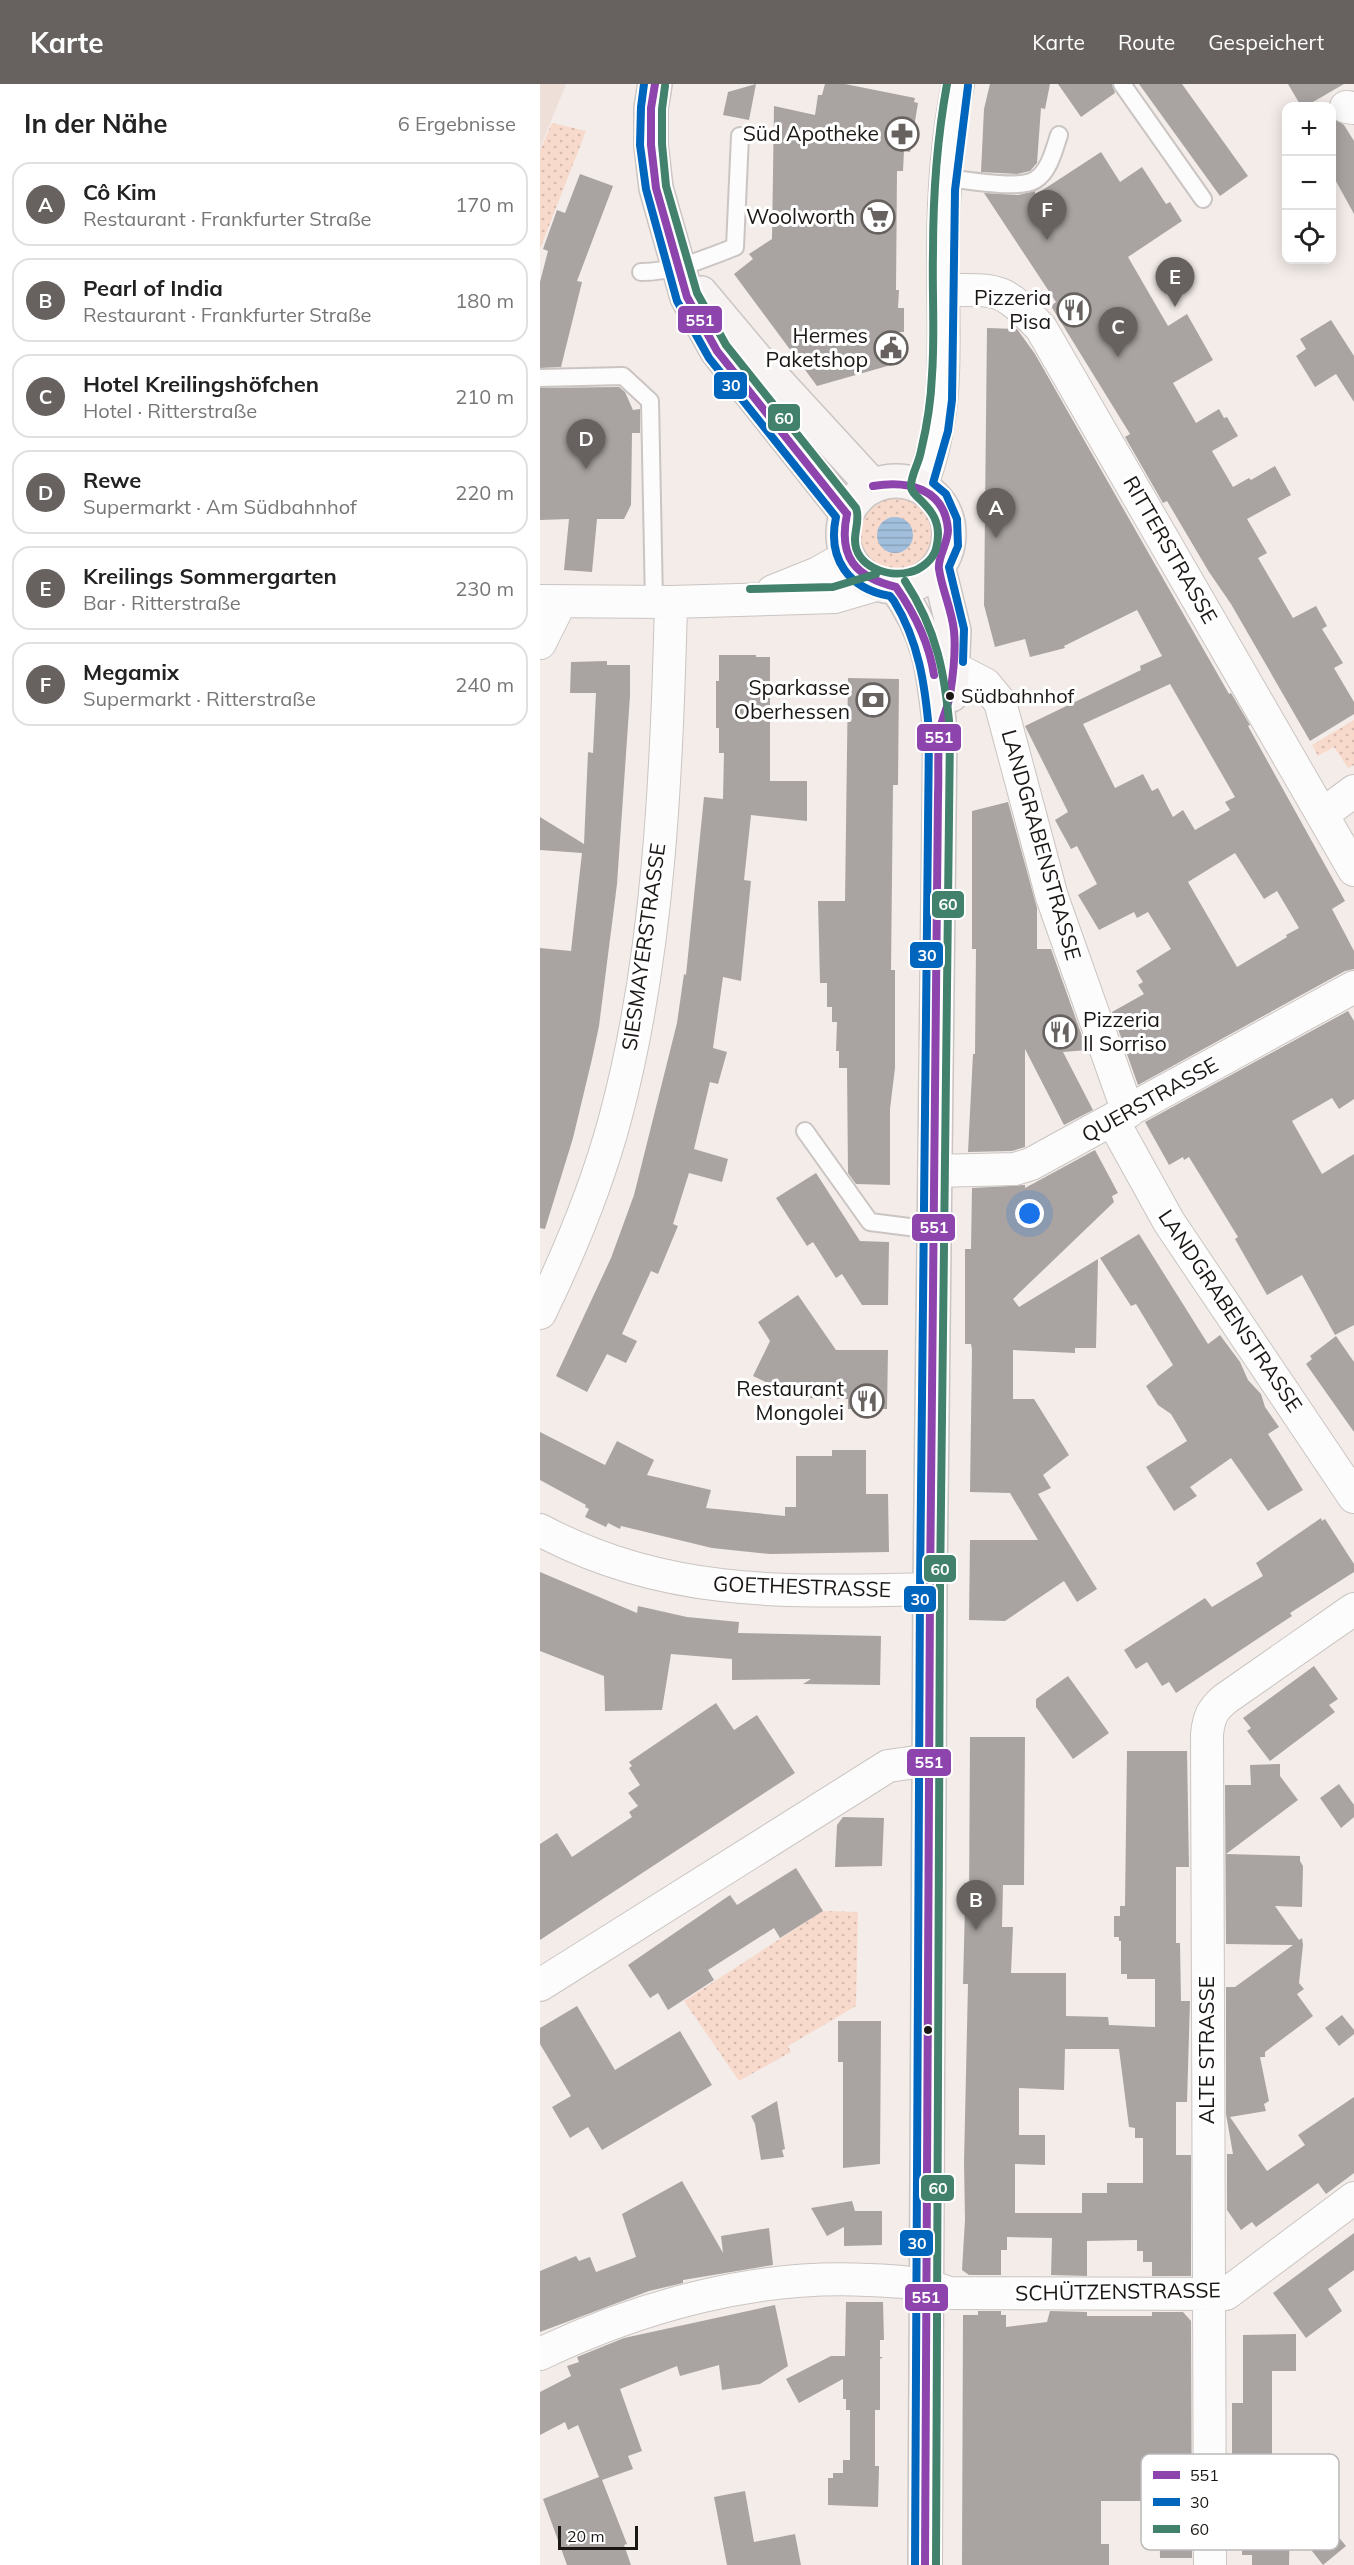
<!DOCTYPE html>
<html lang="de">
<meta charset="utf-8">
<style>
body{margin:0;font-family:Mulish,sans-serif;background:#f6f6f6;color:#222}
.controls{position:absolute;right:18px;top:18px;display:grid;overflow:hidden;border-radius:12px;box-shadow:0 3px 15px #0003}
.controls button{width:54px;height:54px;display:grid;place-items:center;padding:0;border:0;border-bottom:2px solid #e0e0e0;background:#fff;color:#222;font:30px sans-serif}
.scale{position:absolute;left:18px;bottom:15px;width:80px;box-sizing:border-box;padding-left:6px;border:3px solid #1b1715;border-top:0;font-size:16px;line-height:21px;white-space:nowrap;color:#1b1715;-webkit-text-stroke:4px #fff;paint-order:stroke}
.you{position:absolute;left:490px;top:1130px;width:21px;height:21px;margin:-15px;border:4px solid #fff;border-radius:50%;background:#1a73e8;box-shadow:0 0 0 9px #1a73e833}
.badge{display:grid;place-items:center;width:39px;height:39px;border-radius:50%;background:#67625f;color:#fff;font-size:20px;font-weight:700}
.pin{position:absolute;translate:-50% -50px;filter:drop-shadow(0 2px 3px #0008)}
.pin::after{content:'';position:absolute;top:32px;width:21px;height:18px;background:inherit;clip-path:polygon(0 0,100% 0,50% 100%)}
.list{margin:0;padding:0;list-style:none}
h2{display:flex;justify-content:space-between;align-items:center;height:78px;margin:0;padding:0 24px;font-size:26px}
h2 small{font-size:20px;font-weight:400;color:#767676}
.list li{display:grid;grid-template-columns:39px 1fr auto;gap:18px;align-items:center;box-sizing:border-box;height:84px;margin:0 12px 12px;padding:0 12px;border:2px solid #e0e0e0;border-radius:18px}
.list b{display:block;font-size:22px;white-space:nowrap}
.list p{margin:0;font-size:20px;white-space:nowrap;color:#767676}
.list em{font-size:20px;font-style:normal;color:#767676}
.icon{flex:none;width:33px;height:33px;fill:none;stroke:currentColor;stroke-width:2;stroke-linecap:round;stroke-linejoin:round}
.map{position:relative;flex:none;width:814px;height:2481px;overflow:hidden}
header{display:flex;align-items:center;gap:36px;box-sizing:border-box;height:84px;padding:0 30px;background:#67625f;color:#fff}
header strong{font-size:28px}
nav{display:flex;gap:33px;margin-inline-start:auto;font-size:21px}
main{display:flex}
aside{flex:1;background:#fff}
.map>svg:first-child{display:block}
.built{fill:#eee0d9}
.grass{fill:url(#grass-dots)}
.water{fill:url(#water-rules)}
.building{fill:#a9a4a2;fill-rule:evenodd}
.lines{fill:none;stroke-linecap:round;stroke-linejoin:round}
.lane-casing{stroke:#cac5c2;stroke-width:20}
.street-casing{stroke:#cac5c2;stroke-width:34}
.secondary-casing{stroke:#cac5c2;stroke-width:36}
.lane{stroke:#fdfcfc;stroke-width:16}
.street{stroke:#fdfcfc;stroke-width:32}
.secondary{stroke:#f7f3f2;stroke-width:33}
.bus-1-casing{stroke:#fff;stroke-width:12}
.bus-2-casing{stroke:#fff;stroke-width:12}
.bus-3-casing{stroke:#fff;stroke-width:12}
.bus-1{stroke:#8e44ad;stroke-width:8}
.bus-2{stroke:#0065bd;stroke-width:8}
.bus-3{stroke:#42826c;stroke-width:8}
.bus-dot{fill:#1b1715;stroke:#fff;stroke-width:2}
.labels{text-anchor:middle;stroke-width:6;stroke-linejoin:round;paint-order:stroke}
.bus-label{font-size:20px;fill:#1b1715;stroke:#fff;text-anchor:start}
.poi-label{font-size:21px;fill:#1b1715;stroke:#fff;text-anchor:end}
.street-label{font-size:21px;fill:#1b1715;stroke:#fff}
.key{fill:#fff;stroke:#bbb9b9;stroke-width:1.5}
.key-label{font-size:16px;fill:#1b1715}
.line-badge{stroke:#fff;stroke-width:2}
.badge-label{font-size:16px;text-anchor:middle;font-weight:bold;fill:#fff}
</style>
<header>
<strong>Karte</strong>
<nav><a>Karte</a><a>Route</a><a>Gespeichert</a></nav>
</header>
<main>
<aside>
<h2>In der Nähe<small>6 Ergebnisse</small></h2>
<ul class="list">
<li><span class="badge">A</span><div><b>Cô Kim</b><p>Restaurant · Frankfurter Straße</p></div><em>170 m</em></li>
<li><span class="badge">B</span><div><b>Pearl of India</b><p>Restaurant · Frankfurter Straße</p></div><em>180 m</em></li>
<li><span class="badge">C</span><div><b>Hotel Kreilingshöfchen</b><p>Hotel · Ritterstraße</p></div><em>210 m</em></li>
<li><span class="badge">D</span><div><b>Rewe</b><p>Supermarkt · Am Südbahnhof</p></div><em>220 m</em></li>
<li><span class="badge">E</span><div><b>Kreilings Sommergarten</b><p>Bar · Ritterstraße</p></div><em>230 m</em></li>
<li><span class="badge">F</span><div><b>Megamix</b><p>Supermarkt · Ritterstraße</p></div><em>240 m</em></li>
</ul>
</aside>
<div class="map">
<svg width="814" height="2481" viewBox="0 0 814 2481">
<defs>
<pattern id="grass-dots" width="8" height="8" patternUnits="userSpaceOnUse" patternTransform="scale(1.5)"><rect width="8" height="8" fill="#f8dacc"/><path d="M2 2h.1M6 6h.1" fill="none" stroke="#d4baae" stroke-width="1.8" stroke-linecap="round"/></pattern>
<pattern id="water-rules" width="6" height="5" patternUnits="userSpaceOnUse" patternTransform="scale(1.5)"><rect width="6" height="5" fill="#a1bedc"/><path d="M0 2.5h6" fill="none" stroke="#8aa3bc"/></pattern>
</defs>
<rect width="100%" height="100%" fill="#f3ece9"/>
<path class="built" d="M0 0H26L0 64Z"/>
<path class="grass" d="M12 39 46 47 0 165V66Z
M319 451a37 37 0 1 1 74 0a37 37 0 1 1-74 0Z
M814 636V681L808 684 794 663 778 672 772 661Z
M283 1827 318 1828 316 1922 248 1962 251 1968 199 1997 144 1917Z"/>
<path class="water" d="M337 451a18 18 0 1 1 36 0a18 18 0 1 1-36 0Z"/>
<path class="building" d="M216 0 209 36 183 31 188 8Z
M285 0H305L375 14 374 18 378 19 370 68 364 67 363 87H357L356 206H359L358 224H364V248H358V279L277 302 194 190 213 175 209 170 232 155 234 22 275 31 278 11H282Z
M450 0H510L505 25 501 24 497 79 490 87 477 90 441 88 444 25Z
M518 0H572L575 9 541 33Z
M599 0H642L708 92 680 112Z
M748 0H804L766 22H761Z
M792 33 804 41 814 57V130L792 90Z
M561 68 580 98 602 83 626 120 630 118 642 137 588 173 628 242 647 230 673 276 633 299 656 339 679 325 684 334 687 333 698 352 672 367 693 403 709 394 711 396 735 382 751 411 707 435 727 469 718 474 753 534 776 522 787 542 782 545 803 579 794 584 814 618V630L770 657 691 520 669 488 627 417 623 419 585 353 590 350 511 222 516 218 444 109 478 111 495 107V111Z
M40 90 73 102 37 197 42 198 21 283 0 284V198L8 167 3 165 17 126 25 129Z
M791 236 814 272V318L796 290 775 303 756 272 766 265 760 255Z
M447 244 477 245 495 270 689 610 691 609 710 641 708 642 805 817 792 825 814 867V885L805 887 598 1001 572 928 604 910 598 901 603 898 596 887 631 865 608 828 597 834 594 828 559 846 538 811 557 800 537 762 531 765 515 736 528 728 485 642 601 586 600 582 622 572 597 526 524 562 525 564 490 573 485 555 455 563 444 521ZM630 600 695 713 685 718 690 726 655 746 643 726 633 733 618 704 612 707 603 690 575 704 543 640ZM695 769 724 815 737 807 759 844 746 851 747 853 697 883 648 798Z
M79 303 85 308 93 326 100 325V349H92L91 421 84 435H57L52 488 24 486 29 435 0 436V304Z
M179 571H216V573H230V697H267V737L211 731 204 796 211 797 201 897 183 893 173 964 187 968 178 1000 170 998 154 1065 188 1075 182 1098 149 1089 133 1140 138 1142 118 1190 111 1187 82 1250 97 1257 86 1279 67 1270 47 1308 16 1292 71 1174 94 1111 137 939 144 890 146 891 164 713 183 715 184 669H179V644H176V597H179Z
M67 577V581H90V612L77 800 59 942 52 975 33 1054 5 1145 0 1144V864L31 867 42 769 0 766V733L44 760 48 668 53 669 56 609H30L31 578Z
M308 594 359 595 358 701H353L351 886H355V984L350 1025V1101L316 1100 308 1089 307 984H299V967H296L297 938H292V923H287V899H280L278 817H305Z
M468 718 497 824V865H511L547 966 523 968 553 1026 524 1041 485 965V1063L472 1067 428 1068 433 970H435L436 865H432V727Z
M808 927 814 937V1015L799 1025 792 1014 752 1037 782 1090 814 1070V1241L795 1251 762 1191 727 1211 695 1155 698 1153 649 1073 644 1076 643 1073 629 1081 605 1038Z
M555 1066 578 1109 572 1112 574 1118 473 1215 479 1223 558 1175 556 1264H535V1269L473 1266V1315H494L529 1371 503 1391 511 1404 498 1410 557 1505 537 1518 524 1497 465 1537 429 1536 430 1456H498L470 1409 430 1408 432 1266 431 1260H425V1165H431L432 1104 485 1101V1104Z
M276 1089 320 1157 349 1158 348 1221H322L302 1190 296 1194 273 1158 267 1162 236 1114Z
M599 1150 668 1260 680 1251 700 1278 708 1296 721 1310 725 1323 739 1343 728 1350 763 1406 728 1427 691 1374 650 1403 657 1412 634 1427 606 1383 647 1357 631 1330 618 1321 606 1302 633 1281 596 1220 591 1222 560 1174Z
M258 1211 296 1266H348L347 1325H308V1315L259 1314 213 1292 230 1257 218 1238Z
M796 1252 814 1278V1348L766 1280 772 1275 770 1272Z
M0 1348 65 1381 77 1357 114 1376 107 1391 171 1406 166 1424 245 1432V1423H256V1372H292V1366H326V1410H348L349 1468 230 1470 172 1464 81 1442 80 1445 68 1439 66 1443 45 1433 49 1425 45 1423 46 1421 0 1396Z
M781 1434 782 1437 785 1435 814 1480V1488L750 1529 752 1532 636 1609 629 1598 622 1602 607 1578 596 1585 584 1566 665 1514 672 1523 723 1492 716 1479Z
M0 1488 97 1529 98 1522 147 1533 199 1538 198 1549 341 1552 340 1601 263 1600 271 1595 192 1596V1575L131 1570 122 1626 65 1627 64 1592 0 1567Z
M774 1582 798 1615 789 1621 795 1628 730 1677 707 1647 711 1644 703 1634Z
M528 1592 569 1649 533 1675 496 1623V1615Z
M176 1619 194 1646 217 1631 255 1689 0 1856V1760L17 1749 32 1773 92 1733 89 1728 98 1722 88 1709 100 1701 89 1684 92 1682 89 1678Z
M430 1653H485L484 1801H463L462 1843H473L471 1889H526V1932L568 1933 569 1941 615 1943V1895H587V1890H581V1857H579V1853H574V1832H580V1822H585L587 1667H647L649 1783H636V1859H640L641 1917H650L647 2018H636V2071H651V2192H612V2178H603V2167H597V2156L547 2157V2192L511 2191 512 2154 467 2153V2166H461V2191H429L422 2186 425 2136 424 2079 428 1900H423L425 1822H429ZM525 1965H579L589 2043 595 2044V2054H603V2099H567V2109H542V2129H475V2080L505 2081V2051H479V2004L524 2006Z
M740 1680V1692L758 1716 686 1770 760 1772V1777L763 1782 762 1823 735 1822 759 1856 762 1854 763 1861 759 1899 764 1905 757 1910 773 1932 725 1968V1973H720L729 2017 724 2020 726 2027 690 2033 727 2087 765 2061 758 2051 814 2013V2089L786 2110 778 2099 716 2143 712 2138 701 2146 687 2126V2070H693L686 2030V1903H695L753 1861 686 1860 685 1701H711L710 1681Z
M799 1700 814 1721V1733L801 1744 780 1714Z
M303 1733 344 1734 342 1782 295 1783 297 1741Z
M256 1784 283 1827 240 1854 234 1844 168 1886 174 1896 128 1926 118 1909 110 1914 88 1881 190 1811 197 1821Z
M37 1922 75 1986 140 1947 172 2001 62 2066 48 2043 30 2054 12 2023 31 2012 0 1960V1944Z
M802 1931 814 1946V1950L799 1962 785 1944Z
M298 1937H341L340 2080 303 2084V1978H298Z
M237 2017 245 2065 242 2066 244 2073 221 2076 215 2040 211 2032Z
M142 2097 183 2169 181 2152 229 2144 233 2181 143 2196V2199L109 2207 0 2248V2187L36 2172 39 2177 50 2173 56 2188 96 2173 82 2130Z
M312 2117 315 2127H342V2161L304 2162V2143L287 2152 271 2124Z
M814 2149V2186L788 2205 802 2227 766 2254 733 2209Z
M306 2218H343L344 2256H340V2273H343L340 2275V2326H335V2382H339L338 2423 288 2421V2394H293V2389H303V2376H310V2326H306V2315H303V2295L259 2319 246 2295 291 2272H305Z
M235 2221 248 2282 220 2300 182 2306 179 2281 140 2292 137 2282 80 2305 102 2367 88 2372 93 2385 62 2396 87 2460 84 2461 91 2481H27L3 2415 59 2393 38 2341 28 2346 25 2338 0 2351V2308L31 2292 27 2282 39 2278 37 2273 84 2254Z
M438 2227H461V2231H466V2243L507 2238 510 2227 547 2228V2232H612V2228H643L651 2237 652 2474H620L619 2417H561V2460H569V2481H422L423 2231H438Z
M756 2250V2287H732V2401L737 2400V2429L772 2406V2418L785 2419V2437L806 2462 783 2481 750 2439 749 2481H712V2471H702L703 2425H692V2319H703V2251Z
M205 2407 214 2458 255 2450 261 2481H187L174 2413Z"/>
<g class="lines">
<defs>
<path id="lane" d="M582 0 663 115
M407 94C427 96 479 106 495 96 509 88 514 66 519 51
M101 188C134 188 164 175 195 163L200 52
M0 294 83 292 110 317 114 518
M265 1047 330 1138 393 1146"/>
<path id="street" d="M806 23 814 24
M403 206C459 206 461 202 501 244L814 786
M381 403C412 323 402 252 403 168 403 113 407 54 418 0
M233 507 278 489 308 472
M0 517 131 518 295 513 339 500
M0 559 20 519
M412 583 445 600 460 618 512 813 588 1028
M783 730 814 707
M573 1037 629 1138 814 1413
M394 1087 475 1085 491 1080 814 903
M0 1229C30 1167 57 1102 75 1035 119 872 127 687 131 518
M0 1446C127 1514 251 1508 390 1505
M0 1901 348 1682 390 1676
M0 2270C101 2222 216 2190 328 2196 357 2197 382 2198 409 2209L686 2210 814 2114
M670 2481 667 1650C669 1633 672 1626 685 1615L814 1525"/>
<path id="secondary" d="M115 0 111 24V61L116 104 147 213 177 267 307 430
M161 209 218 277 333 402
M303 450a53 53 0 1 1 106 0a53 53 0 1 1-106 0Z
M398 482 414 547 411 611
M356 503C391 552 394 589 400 647L390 1505 385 2481"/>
</defs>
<use href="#lane" class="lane-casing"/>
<use href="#street" class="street-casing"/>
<use href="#secondary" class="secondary-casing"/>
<use href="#lane" class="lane"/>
<use href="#street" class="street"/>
<use href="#secondary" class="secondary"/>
<defs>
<path id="bus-1" d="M115 0 111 24V61L116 104 147 213 177 267 307 430
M333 402C367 396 405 404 408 446 408 459 397 475 399 485 402 506 412 526 414 547 416 567 413 592 410 611 408 623 402 634 400 646 397 666 399 689 398 710L390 1505 385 2481
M307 430C298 473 315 493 356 503 375 530 389 558 394 591"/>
<path id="bus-2" d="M104 0 101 23 100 61 106 105 137 217 169 274 296 433C287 475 309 505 350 512L354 517C379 558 385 601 389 647L380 1505 375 2481
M423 578 424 545 409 483 418 462 417 435 406 410 393 399 408 347 412 316 415 106 428 2"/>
<path id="bus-3" d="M125 2 122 25V60L126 102 157 209 186 261 316 424C320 434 315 445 315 456 315 482 347 494 370 488 380 486 393 476 396 465 407 424 370 415 371 402 371 391 379 379 381 367 387 342 391 317 392 291 395 250 392 209 393 168 393 111 397 55 407 0
M365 497C397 546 405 590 410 647L400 1505 396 2481
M210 505 293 503 336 490"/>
</defs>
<use href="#bus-1" class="bus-1-casing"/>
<use href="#bus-2" class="bus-2-casing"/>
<use href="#bus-3" class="bus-3-casing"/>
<use href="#bus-1" class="bus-1"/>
<use href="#bus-2" class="bus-2"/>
<use href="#bus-3" class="bus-3"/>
</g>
<defs>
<symbol id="pharmacy-ring" viewBox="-11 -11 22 22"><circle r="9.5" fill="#fff" stroke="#67625f" stroke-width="1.5"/><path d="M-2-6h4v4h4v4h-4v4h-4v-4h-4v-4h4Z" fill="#67625f"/></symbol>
<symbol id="supermarket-ring" viewBox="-11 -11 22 22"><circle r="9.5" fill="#fff" stroke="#67625f" stroke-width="1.5"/><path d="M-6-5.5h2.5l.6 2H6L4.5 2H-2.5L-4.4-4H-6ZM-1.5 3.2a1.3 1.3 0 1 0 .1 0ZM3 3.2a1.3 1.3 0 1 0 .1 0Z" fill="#67625f"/></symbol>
<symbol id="restaurant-ring" viewBox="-11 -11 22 22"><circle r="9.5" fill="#fff" stroke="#67625f" stroke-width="1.5"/><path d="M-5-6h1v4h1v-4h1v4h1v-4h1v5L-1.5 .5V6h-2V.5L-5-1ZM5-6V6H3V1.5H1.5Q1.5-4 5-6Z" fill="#67625f"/></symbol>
<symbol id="civic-ring" viewBox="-11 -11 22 22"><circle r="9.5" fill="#fff" stroke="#67625f" stroke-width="1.5"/><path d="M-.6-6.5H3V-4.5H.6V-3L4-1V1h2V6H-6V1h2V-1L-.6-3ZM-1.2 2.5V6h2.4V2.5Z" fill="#67625f"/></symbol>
<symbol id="bank-ring" viewBox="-11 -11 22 22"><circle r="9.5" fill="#fff" stroke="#67625f" stroke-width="1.5"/><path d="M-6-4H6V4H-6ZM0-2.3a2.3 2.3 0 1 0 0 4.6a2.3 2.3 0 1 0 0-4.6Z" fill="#67625f"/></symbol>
</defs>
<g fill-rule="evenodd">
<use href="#pharmacy-ring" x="343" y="31" width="38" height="38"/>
<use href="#supermarket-ring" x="319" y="114" width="38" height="38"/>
<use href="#restaurant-ring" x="515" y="207" width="38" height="38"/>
<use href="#civic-ring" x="332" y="245" width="38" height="38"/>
<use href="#bank-ring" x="314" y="597" width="38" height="38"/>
<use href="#restaurant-ring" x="501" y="929" width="38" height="38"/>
<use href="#restaurant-ring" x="308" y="1298" width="38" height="38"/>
</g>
<g class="bus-dot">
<circle cx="410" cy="612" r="5"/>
<circle cx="388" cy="1946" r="5"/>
</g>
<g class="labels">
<g class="bus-label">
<text x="421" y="619">Südbahnhof</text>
</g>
<g class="poi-label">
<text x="339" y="57">Süd Apotheke</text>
<text x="315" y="140">Woolworth</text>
<text x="511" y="221">Pizzeria<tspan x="511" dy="24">Pisa</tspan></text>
<text x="328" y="259">Hermes<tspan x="328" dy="24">Paketshop</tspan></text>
<text x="310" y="611">Sparkasse<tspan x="310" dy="24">Oberhessen</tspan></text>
<text x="543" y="943" text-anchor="start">Pizzeria<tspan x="543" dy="24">Il Sorriso</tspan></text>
<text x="304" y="1312">Restaurant<tspan x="304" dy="24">Mongolei</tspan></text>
</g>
<g class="street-label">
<text transform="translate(630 466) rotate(60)" y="7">RITTERSTRASSE</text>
<text transform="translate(501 761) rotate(74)" y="7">LANDGRABENSTRASSE</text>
<text transform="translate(104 863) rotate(-82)" y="7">SIESMAYERSTRASSE</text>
<text transform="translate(610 1016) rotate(-29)" y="7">QUERSTRASSE</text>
<text transform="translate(690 1227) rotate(56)" y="7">LANDGRABENSTRASSE</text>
<text transform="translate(262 1503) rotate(2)" y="7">GOETHESTRASSE</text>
<text transform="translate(667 1966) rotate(-90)" y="7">ALTE STRASSE</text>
<text transform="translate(578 2208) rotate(-1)" y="7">SCHÜTZENSTRASSE</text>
</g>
</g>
<rect x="601" y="2370" width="198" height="96" rx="9" class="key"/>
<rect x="613" y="2387" width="27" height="8" fill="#8e44ad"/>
<rect x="613" y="2414" width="27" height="8" fill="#0065bd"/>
<rect x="613" y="2441" width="27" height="8" fill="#42826c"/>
<g class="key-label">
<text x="650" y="2397">551</text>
<text x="650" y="2424">30</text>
<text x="650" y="2451">60</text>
</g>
<g class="line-badge">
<rect x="137" y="221" width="46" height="29" rx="6" fill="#8e44ad"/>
<rect x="173" y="287" width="35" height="29" rx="6" fill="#0065bd"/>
<rect x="227" y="319" width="34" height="29" rx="6" fill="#42826c"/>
<rect x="376" y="639" width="46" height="29" rx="6" fill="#8e44ad"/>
<rect x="391" y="806" width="34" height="29" rx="6" fill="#42826c"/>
<rect x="369" y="857" width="35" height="28" rx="6" fill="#0065bd"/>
<rect x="371" y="1129" width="45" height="29" rx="6" fill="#8e44ad"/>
<rect x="383" y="1470" width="34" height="29" rx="6" fill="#42826c"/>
<rect x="363" y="1501" width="34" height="28" rx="6" fill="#0065bd"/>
<rect x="366" y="1664" width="46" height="29" rx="6" fill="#8e44ad"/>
<rect x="380" y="2090" width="35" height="28" rx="6" fill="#42826c"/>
<rect x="359" y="2145" width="35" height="28" rx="6" fill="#0065bd"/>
<rect x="364" y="2199" width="45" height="29" rx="6" fill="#8e44ad"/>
</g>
<g class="badge-label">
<text x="160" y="242">551</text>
<text x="191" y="307">30</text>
<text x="244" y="340">60</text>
<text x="399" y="659">551</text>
<text x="408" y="826">60</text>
<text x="387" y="877">30</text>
<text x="394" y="1149">551</text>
<text x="400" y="1491">60</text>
<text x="380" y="1521">30</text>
<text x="389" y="1684">551</text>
<text x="398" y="2110">60</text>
<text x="377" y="2165">30</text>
<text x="386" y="2219">551</text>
</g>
</svg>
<div class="controls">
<button>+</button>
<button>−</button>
<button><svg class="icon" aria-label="locate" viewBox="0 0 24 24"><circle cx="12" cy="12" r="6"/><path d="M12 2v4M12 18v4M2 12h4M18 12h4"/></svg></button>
</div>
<div class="scale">20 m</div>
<div class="you"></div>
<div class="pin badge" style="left:456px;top:454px">A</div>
<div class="pin badge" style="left:436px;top:1846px">B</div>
<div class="pin badge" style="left:578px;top:273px">C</div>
<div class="pin badge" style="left:46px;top:385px">D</div>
<div class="pin badge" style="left:635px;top:223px">E</div>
<div class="pin badge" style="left:507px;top:156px">F</div>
</div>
</main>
